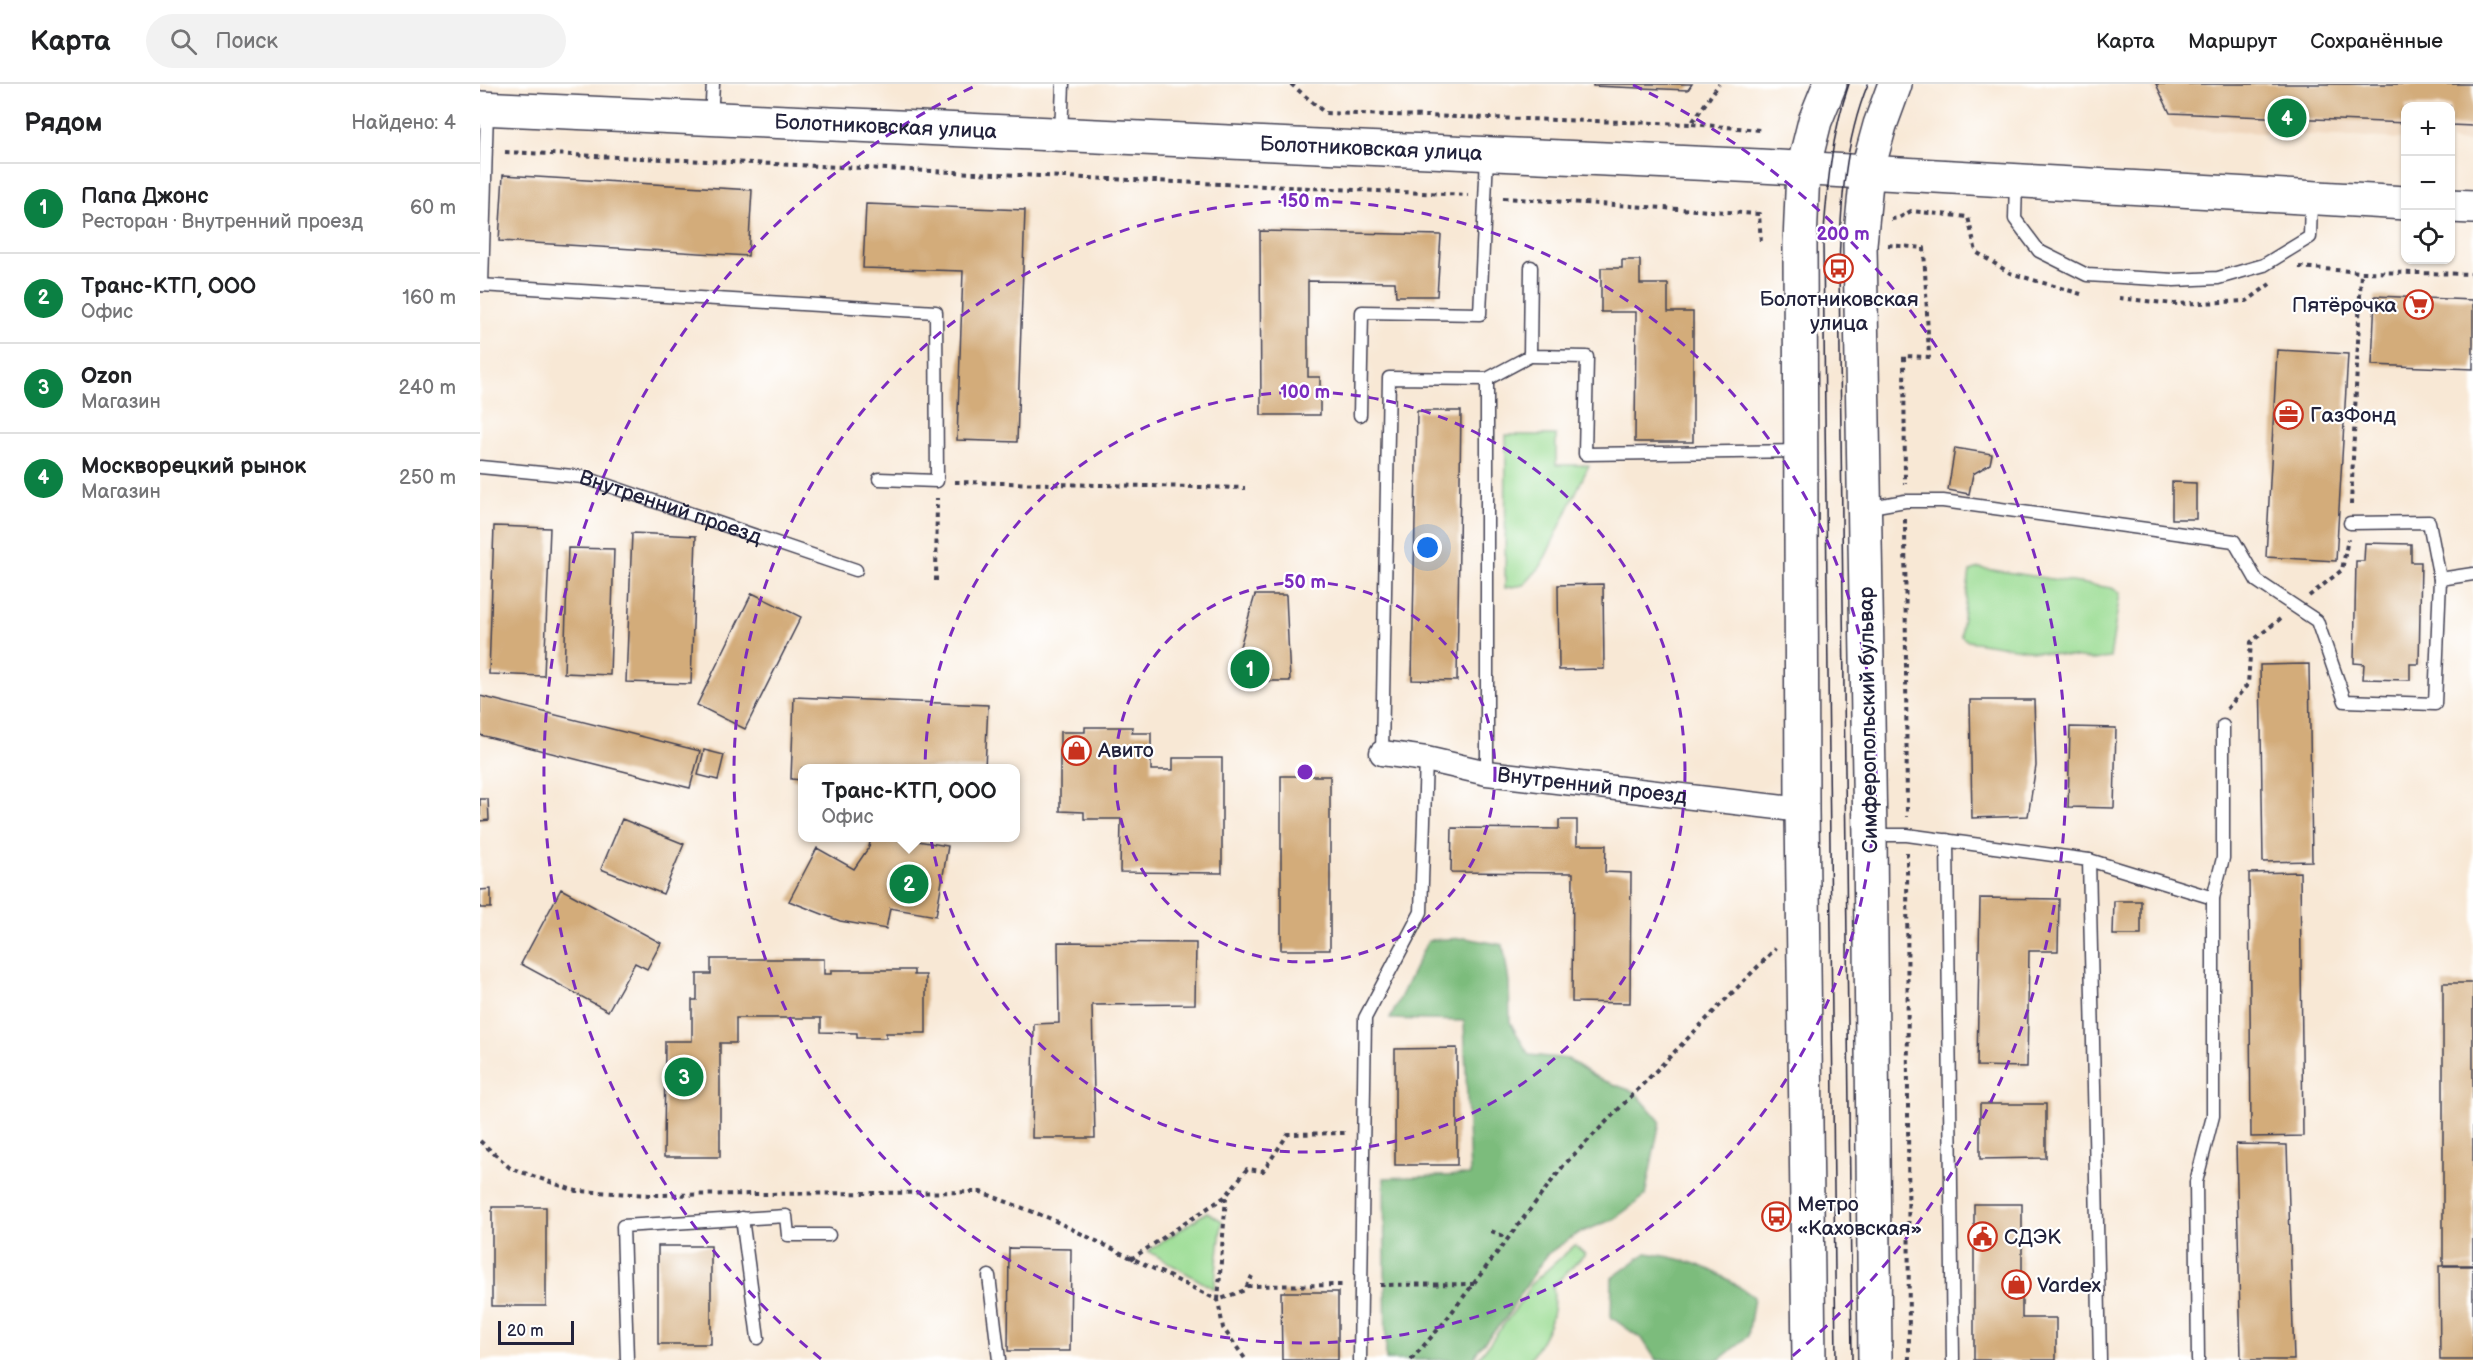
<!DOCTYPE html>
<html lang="ru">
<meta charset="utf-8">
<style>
body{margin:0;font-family:"Balsamiq Sans",sans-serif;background:#f2f2f2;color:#202124}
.controls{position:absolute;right:18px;top:18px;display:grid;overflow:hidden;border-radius:12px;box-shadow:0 2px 4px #0004}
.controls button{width:54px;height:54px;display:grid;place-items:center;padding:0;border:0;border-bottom:2px solid #e0e0e0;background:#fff;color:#202124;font:30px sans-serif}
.scale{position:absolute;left:18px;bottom:15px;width:76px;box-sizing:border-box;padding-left:6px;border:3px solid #22223b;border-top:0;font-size:16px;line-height:21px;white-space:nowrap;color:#22223b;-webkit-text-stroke:4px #fff;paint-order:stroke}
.you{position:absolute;left:948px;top:464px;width:21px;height:21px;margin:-15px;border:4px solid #fff;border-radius:50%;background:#1a73e8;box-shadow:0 0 0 9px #1a73e833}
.badge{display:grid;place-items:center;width:39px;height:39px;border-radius:50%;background:#0b8043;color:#fff;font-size:20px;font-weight:700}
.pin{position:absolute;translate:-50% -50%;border:3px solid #fff;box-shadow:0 2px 6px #0006}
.popup{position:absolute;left:318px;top:680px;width:222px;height:78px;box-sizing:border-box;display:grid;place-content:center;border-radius:12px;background:#fff;filter:drop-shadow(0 2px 4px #0005);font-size:20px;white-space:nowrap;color:#757577}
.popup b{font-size:22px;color:#202124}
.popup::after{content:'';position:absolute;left:50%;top:100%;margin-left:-12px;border:12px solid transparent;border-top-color:#fff}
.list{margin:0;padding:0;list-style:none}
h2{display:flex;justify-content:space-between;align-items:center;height:78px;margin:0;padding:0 24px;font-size:26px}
h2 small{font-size:20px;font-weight:400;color:#757577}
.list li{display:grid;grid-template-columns:39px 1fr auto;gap:18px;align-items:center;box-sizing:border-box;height:90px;padding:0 24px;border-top:2px solid #e0e0e0}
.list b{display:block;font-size:22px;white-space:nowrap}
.list p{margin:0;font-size:20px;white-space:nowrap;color:#757577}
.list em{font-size:20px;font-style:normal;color:#757577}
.icon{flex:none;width:33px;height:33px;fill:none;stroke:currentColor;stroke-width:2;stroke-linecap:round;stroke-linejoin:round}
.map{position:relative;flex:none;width:1993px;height:1276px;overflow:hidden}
header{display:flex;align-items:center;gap:36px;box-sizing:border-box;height:84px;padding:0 30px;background:#fff;border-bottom:2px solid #e0e0e0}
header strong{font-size:28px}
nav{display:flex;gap:33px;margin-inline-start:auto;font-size:21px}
.search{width:420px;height:54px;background:#f2f2f2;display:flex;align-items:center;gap:15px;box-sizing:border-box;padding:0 21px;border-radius:33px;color:#757577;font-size:22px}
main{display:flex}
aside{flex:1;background:#fff}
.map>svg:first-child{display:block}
.built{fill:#efd6bc}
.green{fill:#9adc92;stroke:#5e7f66;stroke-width:1.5}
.forest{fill:#7bbc7c;stroke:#4e6f5c;stroke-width:1.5}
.building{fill:#d3ac7a}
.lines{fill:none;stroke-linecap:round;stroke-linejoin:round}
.lane-casing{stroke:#424052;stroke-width:15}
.street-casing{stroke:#424052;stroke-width:27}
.secondary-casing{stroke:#424052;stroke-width:36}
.path{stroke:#424052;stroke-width:4;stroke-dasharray:4.5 4.5;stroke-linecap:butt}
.lane{stroke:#fff;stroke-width:12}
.street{stroke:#fff;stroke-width:24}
.secondary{stroke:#fff;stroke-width:33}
.tram{stroke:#22223b;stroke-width:1.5}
.ring{fill:none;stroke:#7b2cbf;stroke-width:3;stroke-dasharray:10 8}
.labels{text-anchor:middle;stroke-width:4.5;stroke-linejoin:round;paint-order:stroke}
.street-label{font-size:21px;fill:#22223b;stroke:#fff}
.poi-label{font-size:21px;fill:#22223b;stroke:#fff;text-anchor:start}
.centre{fill:#7b2cbf;stroke:#fff;stroke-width:3}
.ring-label{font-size:18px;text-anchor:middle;font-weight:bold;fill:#7b2cbf;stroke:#fff;stroke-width:4.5;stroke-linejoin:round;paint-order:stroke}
</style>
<header>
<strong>Карта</strong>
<div class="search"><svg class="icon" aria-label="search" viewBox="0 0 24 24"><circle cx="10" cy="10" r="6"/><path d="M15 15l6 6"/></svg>Поиск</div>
<nav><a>Карта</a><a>Маршрут</a><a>Сохранённые</a></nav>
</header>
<main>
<aside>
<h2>Рядом<small>Найдено: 4</small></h2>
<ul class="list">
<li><span class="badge">1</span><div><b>Папа Джонс</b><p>Ресторан · Внутренний проезд</p></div><em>60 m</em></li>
<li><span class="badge">2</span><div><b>Транс-КТП, ООО</b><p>Офис</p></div><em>160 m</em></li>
<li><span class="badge">3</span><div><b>Ozon</b><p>Магазин</p></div><em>240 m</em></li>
<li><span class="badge">4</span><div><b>Москворецкий рынок</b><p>Магазин</p></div><em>250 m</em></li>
</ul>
</aside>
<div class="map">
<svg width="1993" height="1276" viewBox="0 0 1993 1276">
<rect width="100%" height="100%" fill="#fff"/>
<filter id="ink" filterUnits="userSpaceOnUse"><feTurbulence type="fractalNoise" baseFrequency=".0167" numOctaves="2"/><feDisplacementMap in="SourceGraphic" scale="12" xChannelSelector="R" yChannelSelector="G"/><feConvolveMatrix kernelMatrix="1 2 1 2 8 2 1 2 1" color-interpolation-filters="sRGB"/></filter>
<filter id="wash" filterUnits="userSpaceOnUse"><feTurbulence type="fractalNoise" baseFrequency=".008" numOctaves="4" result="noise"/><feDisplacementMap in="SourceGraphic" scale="24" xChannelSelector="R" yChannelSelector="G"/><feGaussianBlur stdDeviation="1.35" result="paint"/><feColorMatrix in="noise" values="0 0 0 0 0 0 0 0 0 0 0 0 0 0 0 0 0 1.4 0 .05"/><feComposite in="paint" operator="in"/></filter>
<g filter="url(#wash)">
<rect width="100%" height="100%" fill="#f8e8d5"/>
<path class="built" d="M1670 0H1993V58L1971 57 1970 22H1926L1925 55 1694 45Z"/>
<path class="green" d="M1026 351H1076V381H1109L1061 482 1044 501 1025 504Z
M1499 484 1632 504 1640 509 1630 574 1613 576 1488 557 1481 552V547L1490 487Z
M727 1128 742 1137 734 1205 668 1167Z
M1095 1161 1105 1170 1073 1202C1077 1236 1066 1248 1050 1276H997L1046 1211 1050 1201Z"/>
<path class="forest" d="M986 854 1023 861 1029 898 1030 938 1049 971 1088 975 1119 995 1155 1008 1180 1037 1165 1112 1134 1135 1097 1150 1066 1171 1025 1235 999 1264 993 1276H906L904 1094 990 1091 984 937 910 935 948 856Z
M1166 1169C1215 1176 1233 1184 1274 1213L1268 1252 1239 1276H1176L1163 1256 1131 1233 1132 1194Z"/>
<g id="blocks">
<path class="building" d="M1113 0H1212L1208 6 1113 2Z
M1676 0H1993V42L1970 41V22H1926V39L1690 29Z
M23 91 272 106 268 172 19 157Z
M386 120 545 126 537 358 477 356 483 187 383 184Z
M780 147 961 151 957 212H916L915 198 828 197V293H840V331H781Z
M1142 176H1160V200H1188V228H1213V358H1155L1156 228H1121V184H1142Z
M1895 212 1993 216V285L1892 281Z
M1797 266 1868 270 1856 477 1786 473Z
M937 327H981L977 597 932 596Z
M1475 364 1512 370 1510 380 1493 390 1489 410 1468 406Z
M1692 398 1716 399V435H1692Z
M14 442 70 444 64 592 9 590Z
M152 449 216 452 211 600 146 598Z
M1885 459 1931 460V478H1941L1939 580H1930V596L1883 595 1884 580 1874 579 1876 477H1884Z
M88 464 134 465 130 591 84 589Z
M1123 500 1124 585 1079 586 1078 501Z
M272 509 321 533 265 645 217 621Z
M775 511H806L810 597H761L759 566Z
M1829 580 1832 777 1783 778 1780 581Z
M0 612 220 667 210 704 0 651Z
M314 613 508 621 505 684H322V696L311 695Z
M1490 616H1554L1556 682 1548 732 1492 734Z
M605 643H653L652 649H671V686H693V674H742V789L640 788 641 735H604V728L580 727V648H605Z
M1590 643 1636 644 1634 724 1588 723Z
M224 666 244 671 238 696 218 691Z
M801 692H850V866H801Z
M0 715H8L9 736 0 737Z
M142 735 204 760 183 810 121 785Z
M1079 736H1097V761H1126L1125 788 1151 789 1150 919 1092 918 1093 789 971 788 972 744 1079 745Z
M391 754H420L468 762 456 832 410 824 406 845 360 837 309 817 337 764 374 785 389 763Z
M1820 788 1823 1052 1771 1053 1769 789Z
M11 805V824H0V806Z
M81 805 181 859 167 885 155 879 128 927 41 880Z
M1500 814 1579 815 1578 867H1549L1547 983 1497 982Z
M1634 817H1661V851H1633Z
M578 858 716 859 715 920 612 921 615 1054H552L554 940 579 939Z
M231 875H344V890H351V886H434V891H446V949H406V954H377V949L341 948V934H256V959H240V1073H184L185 957H212V916H217V890H231Z
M1963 899H1993V1181H1963Z
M977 964V1081H915V965Z
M1500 1020H1566V1074L1500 1075Z
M1756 1060 1807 1061 1814 1276H1761Z
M1494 1120H1542V1234H1576V1276H1494Z
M12 1123H66V1222H12Z
M178 1162H231V1260H178Z
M529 1164 591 1165 590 1267H528Z
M1959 1182H1993V1276H1960Z
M801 1208H858V1276H802Z"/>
</g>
</g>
<g filter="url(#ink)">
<use href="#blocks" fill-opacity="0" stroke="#424052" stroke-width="1.5"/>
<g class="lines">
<defs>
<g id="lane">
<path d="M231 34 233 0"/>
<path d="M581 50 583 0"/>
<path d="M1536 97 1535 135 1559 167 1607 191 1694 196 1738 194 1784 181 1830 153 1831 114"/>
<path d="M1051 183 1050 272 1107 273 1105 370 1320 367"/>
<path d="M0 201 456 228 457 397 399 395"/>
<path d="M2 201 7 25"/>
<path d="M1007 295 1050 272"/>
<path d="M880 331 882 228 1000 230 1007 72"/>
<path id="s1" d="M0 383 103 393 376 486"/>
<path d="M1385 424 1425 417H1463L1754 457 1777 497 1837 537 1865 617 1955 620 1960 495 1993 490"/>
<path d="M1870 439 1949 438 1960 495"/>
<path d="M902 669 909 294 1007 295V689"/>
<path d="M1392 751H1427L1609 776 1620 1276"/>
<path d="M1467 756 1473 1276"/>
<path d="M1609 776 1733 814"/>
<path d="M262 1134 278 1254"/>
<path d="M509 1192 519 1276"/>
<path d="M147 1276 143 1142 306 1132 308 1151H349"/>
<path d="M880 1276 885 934 941 828 946 675"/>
<path d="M1718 1276 1716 1098 1733 1032V814L1743 774V642"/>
</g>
<g id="street">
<path id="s2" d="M902 669 946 675 1007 689 1322 726"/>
</g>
<g id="secondary">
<path id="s3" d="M0 24 1280 82 1926 119"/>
<path d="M1970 122 1993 123"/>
<path d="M1329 1276 1322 726 1320 159 1323 85 1335 37 1350 0"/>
<path d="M1395 1276 1390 752 1380 160 1387 88 1400 41 1415 0"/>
</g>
</defs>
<use href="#lane" class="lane-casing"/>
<use href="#street" class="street-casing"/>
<use href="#secondary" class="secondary-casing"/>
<path class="path" d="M811 0 845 29 1211 40 1239 0
M1212 40 1280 46
M25 68 988 111
M1023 114 1279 130 1281 159
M1411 135 1419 134 1431 127 1488 133 1496 168 1530 189 1601 210
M1408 161 1444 164 1449 273 1424 272 1425 400
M1819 183 1881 188
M1639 214 1694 220 1767 217 1790 200
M475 398 765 404
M1871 421 1881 188 1993 190
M1425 435 1427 733
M456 497 457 414
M1829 512 1862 486 1868 455
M1747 625 1768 600 1771 558 1800 535
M1427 768 1429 1276
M0 1057 30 1084 96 1107 172 1111 501 1108 569 1134 738 1216 743 1244 766 1276
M746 1113 738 1216 765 1206 772 1192
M1011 1147 1028 1154
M651 1175 746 1112 767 1085 783 1087 808 1050 867 1049
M900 1201 994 1200
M767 1202 862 1201
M931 1276 962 1241 1084 1081 1296 864"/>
<use href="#lane" class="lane"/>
<use href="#street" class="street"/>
<use href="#secondary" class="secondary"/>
<path class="tram" d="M1356 1276 1343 160C1347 105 1351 52 1369 0
M1372 1276 1359 184C1361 121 1364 59 1388 0"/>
</g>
</g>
<g class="ring">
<circle cx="825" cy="688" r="190"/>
<circle cx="825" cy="688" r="380"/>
<circle cx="825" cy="688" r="571"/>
<path d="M341 1275A761 761 0 0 1 497 1M1153 1A761 761 0 0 1 1309 1275"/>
</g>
<defs>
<symbol id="bus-ring" viewBox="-11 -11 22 22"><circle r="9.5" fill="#fff" stroke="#c8321e" stroke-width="1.5"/><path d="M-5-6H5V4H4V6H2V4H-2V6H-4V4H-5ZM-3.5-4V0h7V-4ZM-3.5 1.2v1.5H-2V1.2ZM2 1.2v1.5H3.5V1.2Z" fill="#c8321e"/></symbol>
<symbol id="supermarket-ring" viewBox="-11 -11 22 22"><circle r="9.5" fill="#fff" stroke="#c8321e" stroke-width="1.5"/><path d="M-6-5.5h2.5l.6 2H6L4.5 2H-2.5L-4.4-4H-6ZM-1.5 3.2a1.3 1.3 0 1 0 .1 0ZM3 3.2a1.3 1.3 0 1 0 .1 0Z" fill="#c8321e"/></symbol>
<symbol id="office-ring" viewBox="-11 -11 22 22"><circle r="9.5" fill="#fff" stroke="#c8321e" stroke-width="1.5"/><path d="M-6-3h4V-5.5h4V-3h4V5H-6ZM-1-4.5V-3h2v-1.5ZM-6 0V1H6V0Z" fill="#c8321e"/></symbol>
<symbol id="shop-ring" viewBox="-11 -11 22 22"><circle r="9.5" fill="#fff" stroke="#c8321e" stroke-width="1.5"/><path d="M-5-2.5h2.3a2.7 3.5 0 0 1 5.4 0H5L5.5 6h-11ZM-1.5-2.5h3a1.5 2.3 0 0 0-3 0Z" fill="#c8321e"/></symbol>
<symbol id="civic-ring" viewBox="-11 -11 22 22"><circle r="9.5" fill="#fff" stroke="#c8321e" stroke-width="1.5"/><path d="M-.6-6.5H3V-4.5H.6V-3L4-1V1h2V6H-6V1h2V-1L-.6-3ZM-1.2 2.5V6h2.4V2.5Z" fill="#c8321e"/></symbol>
</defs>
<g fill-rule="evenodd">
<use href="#bus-ring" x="1342" y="168" width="33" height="33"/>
<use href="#supermarket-ring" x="1922" y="204" width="33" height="33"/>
<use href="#office-ring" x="1792" y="314" width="33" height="33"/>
<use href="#shop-ring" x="580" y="650" width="33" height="33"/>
<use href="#bus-ring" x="1280" y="1116" width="33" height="33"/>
<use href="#civic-ring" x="1486" y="1136" width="33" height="33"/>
<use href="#shop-ring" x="1520" y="1184" width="33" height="33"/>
</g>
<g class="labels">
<g class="street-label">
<text dy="7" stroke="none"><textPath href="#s3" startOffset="406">Болотниковская улица</textPath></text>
<text dy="7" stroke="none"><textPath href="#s3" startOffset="892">Болотниковская улица</textPath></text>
<text dy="7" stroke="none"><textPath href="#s1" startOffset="196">Внутренний проезд</textPath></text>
<text transform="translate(1388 636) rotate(-91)" y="7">Симферопольский бульвар</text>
<text dy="7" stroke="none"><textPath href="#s2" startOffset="213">Внутренний проезд</textPath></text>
</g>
<g class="poi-label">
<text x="1359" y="222" text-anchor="middle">Болотниковская<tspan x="1359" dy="24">улица</tspan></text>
<text x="1917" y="228" text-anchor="end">Пятёрочка</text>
<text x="1830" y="338">ГазФонд</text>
<text x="618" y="673">Авито</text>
<text x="1317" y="1127">Метро<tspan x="1317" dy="24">«Каховская»</tspan></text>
<text x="1524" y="1160">СДЭК</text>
<text x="1557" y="1208">Vardex</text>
</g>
</g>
<circle cx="825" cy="688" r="9" class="centre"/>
<g class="ring-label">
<text x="825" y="123">150 m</text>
<text x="1363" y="156">200 m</text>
<text x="825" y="314">100 m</text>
<text x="825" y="504">50 m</text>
</g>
</svg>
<div class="controls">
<button>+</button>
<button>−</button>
<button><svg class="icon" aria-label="locate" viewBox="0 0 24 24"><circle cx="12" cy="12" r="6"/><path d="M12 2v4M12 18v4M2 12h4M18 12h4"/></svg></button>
</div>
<div class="scale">20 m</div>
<div class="you"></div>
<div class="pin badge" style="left:770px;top:585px">1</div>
<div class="pin badge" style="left:429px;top:800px">2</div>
<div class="popup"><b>Транс-КТП, ООО</b>Офис</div>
<div class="pin badge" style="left:204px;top:993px">3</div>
<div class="pin badge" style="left:1807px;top:34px">4</div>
</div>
</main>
